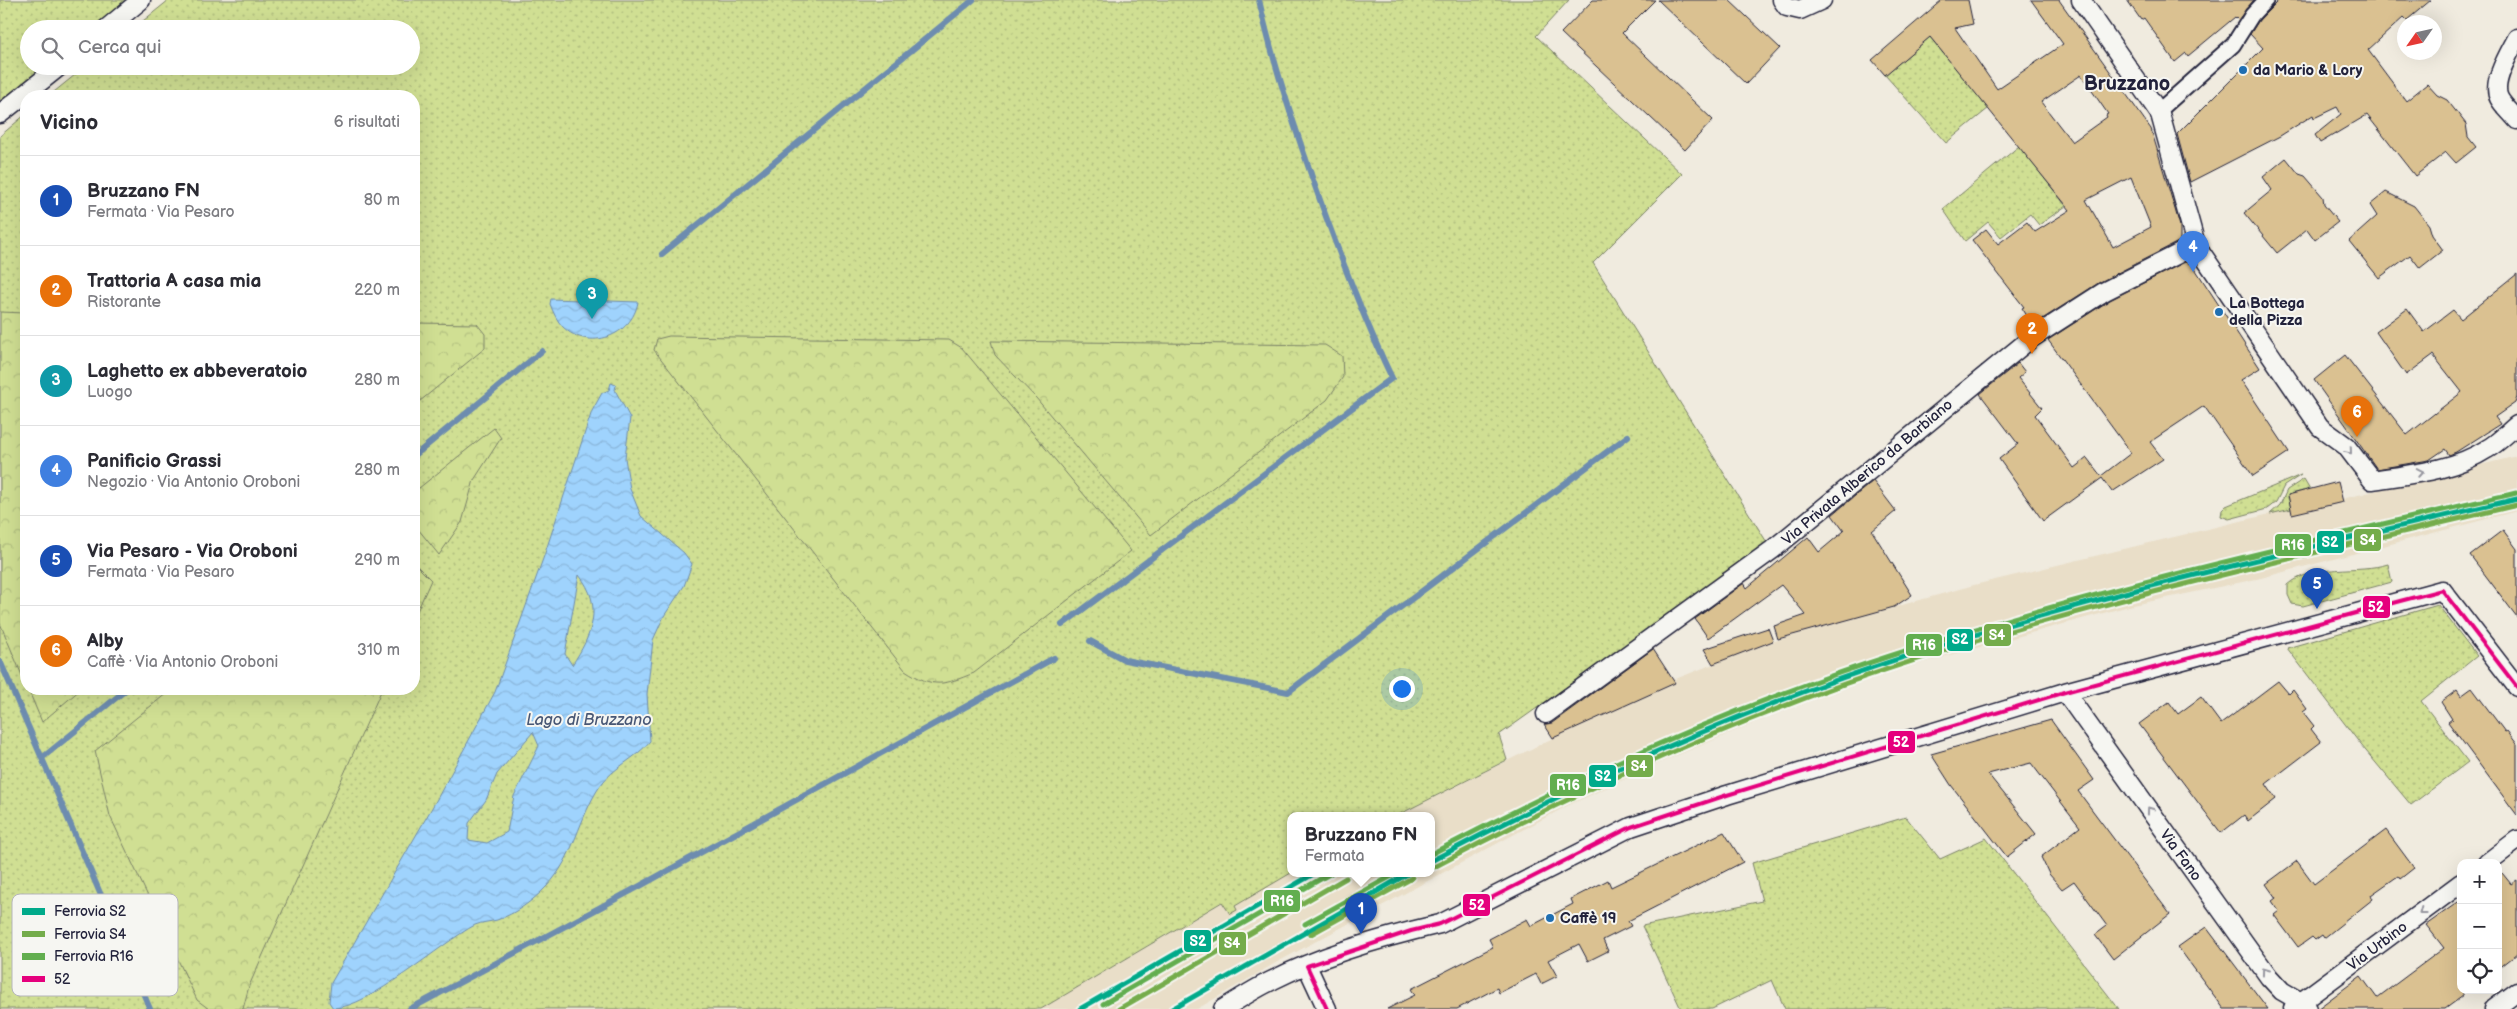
<!DOCTYPE html>
<html lang="it">
<meta charset="utf-8">
<style>
body{margin:0;font-family:"Balsamiq Sans",sans-serif;background:#f7f7f7;color:#2b2b33}
.controls{position:absolute;right:15px;bottom:15px;display:grid;overflow:hidden;border-radius:10px;box-shadow:0 5px 20px #0002}
.controls button{width:45px;height:45px;display:grid;place-items:center;padding:0;border:0;border-bottom:1px solid #e1e1e2;background:#fff;color:#2b2b33;font:25px sans-serif}
.compass{position:absolute;left:2397px;top:15px;width:45px;height:45px;border-radius:50%;background:#fff;box-shadow:0 5px 20px #0002;rotate:236deg}
.you{position:absolute;left:1401px;top:688px;width:18px;height:18px;margin:-12px;border:4px solid #fff;border-radius:50%;background:#1a73e8;box-shadow:0 0 0 8px #1a73e833}
.badge{display:grid;place-items:center;width:32px;height:32px;border-radius:50%;background:#d93025;color:#fff;font-size:16px;font-weight:700}
.pin{position:absolute;translate:-50% -41px;filter:drop-shadow(0 1px 2px #0008)}
.pin::after{content:'';position:absolute;top:26px;width:18px;height:15px;background:inherit;clip-path:polygon(0 0,100% 0,50% 100%)}
.popup{position:absolute;left:1287px;top:812px;width:148px;height:65px;box-sizing:border-box;display:grid;place-content:center;border-radius:10px;background:#fff;filter:drop-shadow(0 1px 4px #0005);font-size:16px;white-space:nowrap;color:#7c7c81}
.popup b{font-size:19px;color:#2b2b33}
.popup::after{content:'';position:absolute;left:50%;top:100%;margin-left:-10px;border:10px solid transparent;border-top-color:#fff}
.list{margin:0;padding:0;list-style:none}
h2{display:flex;justify-content:space-between;align-items:center;height:65px;margin:0;padding:0 20px;font-size:21px}
h2 small{font-size:16px;font-weight:400;color:#7c7c81}
.list li{display:grid;grid-template-columns:32px 1fr auto;gap:15px;align-items:center;box-sizing:border-box;height:90px;padding:0 20px;border-top:1px solid #e1e1e2}
.list b{display:block;font-size:19px;white-space:nowrap}
.list p{margin:0;font-size:16px;white-space:nowrap;color:#7c7c81}
.list em{font-size:16px;font-style:normal;color:#7c7c81}
.icon{flex:none;width:28px;height:28px;fill:none;stroke:currentColor;stroke-width:2;stroke-linecap:round;stroke-linejoin:round}
.map{position:relative;flex:none;width:2517px;height:1009px;overflow:hidden}
.search{position:absolute;background:#fff;box-shadow:0 5px 20px #0002;left:20px;top:20px;width:400px;height:55px;display:flex;align-items:center;gap:12px;box-sizing:border-box;padding:0 18px;border-radius:28px;color:#7c7c81;font-size:19px}
.panel{position:absolute;background:#fff;box-shadow:0 5px 20px #0002;left:20px;top:90px;width:400px;height:605px;border-radius:20px}
.map>svg:first-child{display:block}
.built{fill:#e9dec8}
.green{fill:url(#green-dots);stroke:#798067}
.forest{fill:url(#forest-crowns);stroke:#798067}
.water{fill:url(#water-waves);stroke:#6d8caf;fill-rule:evenodd}
.lines{fill:none;stroke-linecap:round;stroke-linejoin:round}
.stream{stroke:#6d8caf;stroke-width:6}
.building{fill:#dac191;stroke:#22223b;fill-rule:evenodd}
.pedestrian-casing{stroke:#22223b;stroke-width:18}
.minor-casing{stroke:#22223b;stroke-width:21}
.pedestrian{stroke:#f6f6f2;stroke-width:14}
.minor{stroke:#f6f6f2;stroke-width:18}
.bus-1-casing{stroke:#f6f6f2;stroke-width:8}
.bus-1{stroke:#e5007d;stroke-width:4}
.rail-1-casing{stroke:#f6f6f2;stroke-width:9}
.rail-2-casing{stroke:#f6f6f2;stroke-width:9}
.rail-3-casing{stroke:#f6f6f2;stroke-width:9}
.rail-1{stroke:#00aa8a;stroke-width:5}
.rail-2{stroke:#74ac4b;stroke-width:5}
.rail-3{stroke:#62ae4f;stroke-width:5}
.oneway{stroke:#9797a0}
.poi-dot{fill:#1f6fb2;stroke:#f6f6f2;stroke-width:2}
.labels{text-anchor:middle;stroke-width:4;stroke-linejoin:round;paint-order:stroke}
.poi-label{font-size:15px;font-weight:bold;fill:#22223b;stroke:#f6f6f2;text-anchor:start}
.street-label{font-size:15px;fill:#22223b;stroke:#f6f6f2}
.water-label{font-size:16px;font-style:italic;fill:#485775;stroke:#f6f6f2}
.district-label{font-size:20px;font-weight:bold;fill:#22223b;stroke:#f6f6f2}
.key{fill:#f6f6f2;stroke:#b6b6bb;stroke-width:1}
.key-label{font-size:14px;fill:#22223b}
.line-badge{stroke:#f6f6f2;stroke-width:2}
.badge-label{font-size:14px;text-anchor:middle;font-weight:bold;fill:#fff}
</style>
<div class="map">
<svg width="2517" height="1009" viewBox="0 0 2517 1009">
<defs>
<pattern id="green-dots" width="8" height="8" patternUnits="userSpaceOnUse" patternTransform="scale(1.25)"><rect width="8" height="8" fill="#d0df93"/><path d="M2 2h.1M6 6h.1" fill="none" stroke="#b2bf80" stroke-width="1.8" stroke-linecap="round"/></pattern>
<pattern id="forest-crowns" width="20" height="18" patternUnits="userSpaceOnUse" patternTransform="scale(1.25)"><rect width="20" height="18" fill="#d0df93"/><path d="M2 6a3 3 0 1 1 6 0M12 15a3 3 0 1 1 6 0" fill="none" stroke="#b2bf80"/></pattern>
<pattern id="water-waves" width="16" height="10" patternUnits="userSpaceOnUse" patternTransform="scale(1.25)"><rect width="16" height="10" fill="#9fd3fd"/><path d="M0 5q4-4 8 0t8 0" fill="none" stroke="#89b5da"/></pattern>
</defs>
<rect width="100%" height="100%" fill="#f0ebdf"/>
<filter id="ink" filterUnits="userSpaceOnUse"><feTurbulence type="fractalNoise" baseFrequency=".02" numOctaves="2"/><feDisplacementMap in="SourceGraphic" scale="10" xChannelSelector="R" yChannelSelector="G"/><feConvolveMatrix kernelMatrix="1 2 1 2 8 2 1 2 1" color-interpolation-filters="sRGB"/></filter>
<g filter="url(#ink)">
<path class="built" d="M2517 456V511L2261 578 2129 606 1921 663 1818 696 1657 764 1567 806 1272 965 1197 1009H1041L1223 902 1230 914 1235 906 1291 873H1431V815H1398L1553 738 1675 683 1673 680 1749 650 1787 637 1974 585 2291 509 2292 514 2342 502V499Z"/>
<path class="green" d="M0 0H149L114 29H29V66H67L0 121Z
M169 0H1569L1536 36 1682 174 1593 263 1768 544 1499 735 1507 760 1398 815H1291V873L1235 906 1237 910 1230 914 1222 902 1041 1009H0V136L26 114V689H414V96H49L86 66H411V29H133Z
M1930 37 1989 108 1946 143 1885 75Z
M2019 146 2066 206 2039 225 2030 214 2001 237 1988 222 1965 241 1943 209Z
M2301 475 2284 486 2276 502 2267 509 2229 519 2221 516 2222 510 2226 506Z
M2304 479 2310 489 2288 495 2291 509 2270 514 2280 505 2287 490Z
M2388 564 2392 582 2303 606 2292 604 2288 595V585C2312 563 2360 573 2388 564Z
M2438 605 2477 656 2421 701 2468 762 2411 805 2361 745 2287 648Z
M1906 817 1940 859 1986 838 2119 1009H1785L1772 980 1712 1009H1681L1642 926 1762 901 1752 863Z"/>
<path class="forest" d="M0 312 26 313V685L0 623Z
M414 323 477 324 485 334V348L414 406Z
M669 336 949 340 962 348 1131 551 974 673C944 685 934 689 905 670L654 350 657 339Z
M991 341 1325 345 1342 356 1343 377 1327 400 1151 535 1036 398 995 355Z
M494 428 501 438 474 480 462 522 439 555 414 524V492Z
M414 563 431 580 414 618Z
M28 689H81L42 722Z
M172 689H382L249 986 243 1009H209L197 1000 110 816 95 751Z"/>
<path class="water" d="M551 299 638 302C632 336 589 352 563 327 557 321 553 312 550 304Z
M611 383 616 385 615 390 630 418 625 458 630 489 641 516 684 553 692 564 684 586 664 616 653 640 647 694 650 741C636 759 613 767 600 786 579 817 574 858 547 886 534 900 515 914 497 920 490 922 482 922 475 925 442 942 368 1009 333 1008L329 1002 331 983 437 799 495 692 544 556 592 411 602 393 609 390ZM579 575C604 606 592 635 572 665L565 654ZM533 732 539 746 514 796 507 832 487 843 468 840 469 823 486 800 497 774Z"/>
<g class="lines">
<path class="stream" d="M662 254 973 0
M414 456 542 351
M1062 625 1392 378C1362 316 1338 251 1315 186 1294 125 1273 63 1259 0
M1090 641 1125 660 1288 692 1628 436
M0 661 150 1009
M42 758 127 689
M410 1009 640 886 1054 658"/>
</g>
<path class="building" d="M1593 0H1655L1622 33 1713 120 1685 150 1561 33Z
M1658 0H1729L1780 48 1746 84Z
M1942 0H1968L1973 24 1955 28 1997 89 2063 44 2031 0H2059L2151 129 2180 226V241L2100 282 2033 325 2022 308 2024 307 1972 240 1986 229 1998 244 2027 222 2035 232 2070 210 1930 37 1885 75 1872 60ZM2081 75 2108 114 2106 115 2107 117 2072 142 2041 102ZM2131 177 2151 227 2113 247 2086 200Z
M2127 0H2254L2238 20 2235 17 2188 56 2186 53 2175 62 2144 18 2141 20Z
M2279 0H2431L2407 20 2404 17 2368 50 2406 101 2427 84 2437 95 2447 100 2466 124 2468 137 2476 147 2456 163 2446 152 2415 176 2367 115 2320 143 2315 135 2341 114 2337 107 2314 118 2313 115 2280 136 2190 182 2177 134 2263 48 2250 34 2259 20Z
M2286 158 2299 174 2305 176 2323 197 2324 205 2338 222 2315 240 2307 229 2277 253 2244 213 2272 190 2263 177Z
M2386 192 2414 206 2429 225 2432 235 2443 250 2420 268 2410 255 2379 278 2349 241 2377 216 2370 205Z
M2185 262 2192 264 2260 368 2241 380 2289 452 2253 476 2204 406 2150 442 2163 459 2112 492 2102 478 2043 521 1999 459 2018 444 1980 394 2018 363 2025 372 2018 378 2042 408 2035 415 2074 468 2087 458 2101 476 2131 453 2048 340 2110 300Z
M2517 274V397L2515 403 2495 417 2500 424 2456 452 2449 455 2445 449 2429 460 2377 469 2314 380 2345 355 2407 435 2462 392 2433 355 2406 375 2376 332 2407 309 2424 332 2453 310 2461 319Z
M1873 481 1896 511 1872 531 1912 595 1894 607 1778 639 1774 626 1806 615 1781 585 1708 638 1695 619 1744 583 1747 588 1808 537 1819 552 1844 531 1832 515Z
M2338 482 2343 502 2292 514 2288 495Z
M2503 530 2517 549V617L2470 555Z
M1768 628 1773 641 1713 664 1704 649Z
M1653 649 1675 683 1553 738 1544 724 1552 723Z
M2278 681 2289 694 2293 690 2307 709 2303 712 2314 726 2311 729 2321 742 2266 784 2276 799 2248 821 2244 815 2221 833 2139 724 2169 702 2178 714 2201 697 2221 724Z
M2472 688 2505 732 2507 731 2517 744V815L2448 722 2452 719 2441 702 2457 690 2461 696Z
M2051 720 2094 780 2078 791 2170 914 2113 959 2095 935 2107 926 2074 881 2062 889 2049 874 2041 857 2080 827 2031 763 1988 774 2036 834 2007 857 1951 785 1931 754Z
M2386 830 2414 868 2400 879 2398 876 2371 895 2373 899 2324 938 2322 935 2315 940 2312 937 2298 947 2274 915 2279 911 2272 901 2276 898 2266 884 2297 861 2314 884Z
M1724 832 1743 862 1628 921 1631 926 1603 940 1608 951 1588 961 1579 944 1548 960 1557 976 1541 984 1536 974 1499 993 1497 988 1457 1009H1387L1415 995 1411 989 1493 947 1489 939 1527 919 1531 926 1573 904 1571 899 1608 880 1611 887Z
M2498 868 2511 884 2517 880V954L2498 969Z
M2461 900V990H2463V996L2445 1009H2317L2361 976 2377 998 2444 948 2426 925Z
M2206 927 2268 1009H2224L2178 947Z"/>
<g class="lines">
<defs>
<path id="pedestrian" d="M2160 114 2162 108 2233 45 2252 15 2266 0"/>
<path id="minor" d="M1782 0 1787 7 1800 10 1822 0
M2081 0 2160 114 2196 245 2320 427 2346 446 2372 480C2411 474 2453 471 2487 449 2498 443 2507 433 2517 425
M106 29 141 0
M2517 38C2510 52 2491 82 2499 98 2503 106 2512 113 2517 120
M0 114 60 66
M2065 692 2269 977 2282 991 2301 1002 2307 1009
M1546 714 1772 550 2029 340 2105 291 2196 245
M2487 863 2517 840
M1307 966 1327 1009
M2293 1008 2461 883
M1223 1009C1239 999 1256 988 1273 980 1324 954 1384 937 1440 924L1631 827 1727 795 2065 692 2442 590 2517 687
M2494 1009 2517 992"/>
</defs>
<use href="#pedestrian" class="pedestrian-casing"/>
<use href="#minor" class="minor-casing"/>
<use href="#pedestrian" class="pedestrian"/>
<use href="#minor" class="minor"/>
<defs>
<path id="bus-1" d="M1327 1009 1307 966 1411 931 1440 924 1631 827 1727 795 2065 692 2400 601 2442 590 2517 687"/>
</defs>
<use href="#bus-1" class="bus-1-casing"/>
<use href="#bus-1" class="bus-1"/>
<defs>
<path id="rail-1" d="M1431 861C1564 791 1700 728 1842 678 2062 601 2291 552 2517 499
M1080 1009 1315 873
M1172 1009 1409 873"/>
<path id="rail-2" d="M1434 867C1567 797 1702 734 1844 684 2063 607 2291 559 2517 505
M1311 934 1412 878
M1119 1009 1346 878"/>
<path id="rail-3" d="M1431 854C1564 784 1700 721 1842 672 2062 596 2289 546 2516 493
M1305 924 1397 873
M1103 1004 1331 873"/>
</defs>
<use href="#rail-1" class="rail-1-casing"/>
<use href="#rail-2" class="rail-2-casing"/>
<use href="#rail-3" class="rail-3-casing"/>
<use href="#rail-1" class="rail-1"/>
<use href="#rail-2" class="rail-2"/>
<use href="#rail-3" class="rail-3"/>
</g>
<defs><path id="oneway-chevron" d="M-2-3.5L2.5 0L-2 3.5" fill="none" stroke-width="1.6" stroke-linecap="round" stroke-linejoin="round" transform="scale(1.25)"/></defs>
<g class="oneway">
<use href="#oneway-chevron" transform="translate(2349 451) rotate(50)"/>
<use href="#oneway-chevron" transform="translate(2420 472) rotate(-10)"/>
<use href="#oneway-chevron" transform="translate(2150 810) rotate(-126)"/>
<use href="#oneway-chevron" transform="translate(2422 912) rotate(143)"/>
<use href="#oneway-chevron" transform="translate(2265 971) rotate(-126)"/>
</g>
</g>
<g class="poi-dot">
<circle cx="2243" cy="70" r="5"/>
<circle cx="2219" cy="312" r="5"/>
<circle cx="1550" cy="918" r="5"/>
</g>
<g class="labels">
<g class="poi-label">
<text x="2253" y="75">da Mario &amp; Lory</text>
<text x="2229" y="308">La Bottega<tspan x="2229" dy="17">della Pizza</tspan></text>
<text x="1560" y="923">Caffè 19</text>
</g>
<g class="street-label">
<text transform="translate(1867 472) rotate(-40)" y="5">Via Privata Alberico da Barbiano</text>
<text transform="translate(2181 855) rotate(54)" y="5">Via Fano</text>
<text transform="translate(2377 946) rotate(-37)" y="5">Via Urbino</text>
</g>
<g class="water-label">
<text x="589" y="725">Lago di Bruzzano</text>
</g>
<g class="district-label">
<text x="2127" y="90">Bruzzano</text>
</g>
</g>
<rect x="12" y="894" width="166" height="102" rx="8" class="key"/>
<rect x="22" y="908" width="23" height="7" fill="#00aa8a"/>
<rect x="22" y="931" width="23" height="6" fill="#74ac4b"/>
<rect x="22" y="953" width="23" height="7" fill="#62ae4f"/>
<rect x="22" y="976" width="23" height="6" fill="#e5007d"/>
<g class="key-label">
<text x="54" y="916">Ferrovia S2</text>
<text x="54" y="939">Ferrovia S4</text>
<text x="54" y="961">Ferrovia R16</text>
<text x="54" y="984">52</text>
</g>
<g class="line-badge">
<rect x="2353" y="528" width="29" height="24" rx="5" fill="#74ac4b"/>
<rect x="2316" y="530" width="29" height="24" rx="5" fill="#00aa8a"/>
<rect x="2274" y="533" width="38" height="24" rx="5" fill="#62ae4f"/>
<rect x="2362" y="595" width="29" height="24" rx="5" fill="#e5007d"/>
<rect x="1983" y="623" width="29" height="24" rx="5" fill="#74ac4b"/>
<rect x="1946" y="628" width="28" height="24" rx="5" fill="#00aa8a"/>
<rect x="1905" y="633" width="38" height="24" rx="5" fill="#62ae4f"/>
<rect x="1887" y="730" width="29" height="24" rx="5" fill="#e5007d"/>
<rect x="1625" y="754" width="29" height="24" rx="5" fill="#74ac4b"/>
<rect x="1588" y="764" width="29" height="24" rx="5" fill="#00aa8a"/>
<rect x="1549" y="773" width="38" height="24" rx="5" fill="#62ae4f"/>
<rect x="1263" y="889" width="38" height="24" rx="5" fill="#62ae4f"/>
<rect x="1462" y="893" width="29" height="24" rx="5" fill="#e5007d"/>
<rect x="1183" y="929" width="29" height="24" rx="5" fill="#00aa8a"/>
<rect x="1218" y="931" width="29" height="25" rx="5" fill="#74ac4b"/>
</g>
<g class="badge-label">
<text x="2368" y="545">S4</text>
<text x="2330" y="547">S2</text>
<text x="2293" y="550">R16</text>
<text x="2376" y="612">52</text>
<text x="1997" y="640">S4</text>
<text x="1960" y="644">S2</text>
<text x="1924" y="650">R16</text>
<text x="1901" y="747">52</text>
<text x="1639" y="771">S4</text>
<text x="1603" y="781">S2</text>
<text x="1568" y="790">R16</text>
<text x="1282" y="906">R16</text>
<text x="1477" y="910">52</text>
<text x="1198" y="946">S2</text>
<text x="1232" y="948">S4</text>
</g>
</svg>
<div class="controls">
<button>+</button>
<button>−</button>
<button><svg class="icon" aria-label="locate" viewBox="0 0 24 24"><circle cx="12" cy="12" r="6"/><path d="M12 2v4M12 18v4M2 12h4M18 12h4"/></svg></button>
</div>
<svg class="compass" viewBox="-18 -18 36 36"><path d="M0-13l5 13h-10z" fill="#e53935"/><path d="M0 13l5-13h-10z" fill="#7c7c81"/></svg>
<div class="you"></div>
<div class="pin badge" style="left:1361px;top:934px;background:#1a4fb4">1</div>
<div class="popup"><b>Bruzzano FN</b>Fermata</div>
<div class="pin badge" style="left:2032px;top:354px;background:#e8710a">2</div>
<div class="pin badge" style="left:592px;top:319px;background:#0f9aa8">3</div>
<div class="pin badge" style="left:2193px;top:272px;background:#3f7fe0">4</div>
<div class="pin badge" style="left:2317px;top:609px;background:#1a4fb4">5</div>
<div class="pin badge" style="left:2357px;top:437px;background:#e8710a">6</div>
<div class="search"><svg class="icon" aria-label="search" viewBox="0 0 24 24"><circle cx="10" cy="10" r="6"/><path d="M15 15l6 6"/></svg>Cerca qui</div>
<section class="panel">
<h2>Vicino<small>6 risultati</small></h2>
<ul class="list">
<li><span class="badge" style="background:#1a4fb4">1</span><div><b>Bruzzano FN</b><p>Fermata · Via Pesaro</p></div><em>80 m</em></li>
<li><span class="badge" style="background:#e8710a">2</span><div><b>Trattoria A casa mia</b><p>Ristorante</p></div><em>220 m</em></li>
<li><span class="badge" style="background:#0f9aa8">3</span><div><b>Laghetto ex abbeveratoio</b><p>Luogo</p></div><em>280 m</em></li>
<li><span class="badge" style="background:#3f7fe0">4</span><div><b>Panificio Grassi</b><p>Negozio · Via Antonio Oroboni</p></div><em>280 m</em></li>
<li><span class="badge" style="background:#1a4fb4">5</span><div><b>Via Pesaro - Via Oroboni</b><p>Fermata · Via Pesaro</p></div><em>290 m</em></li>
<li><span class="badge" style="background:#e8710a">6</span><div><b>Alby</b><p>Caffè · Via Antonio Oroboni</p></div><em>310 m</em></li>
</ul>
</section>
</div>
